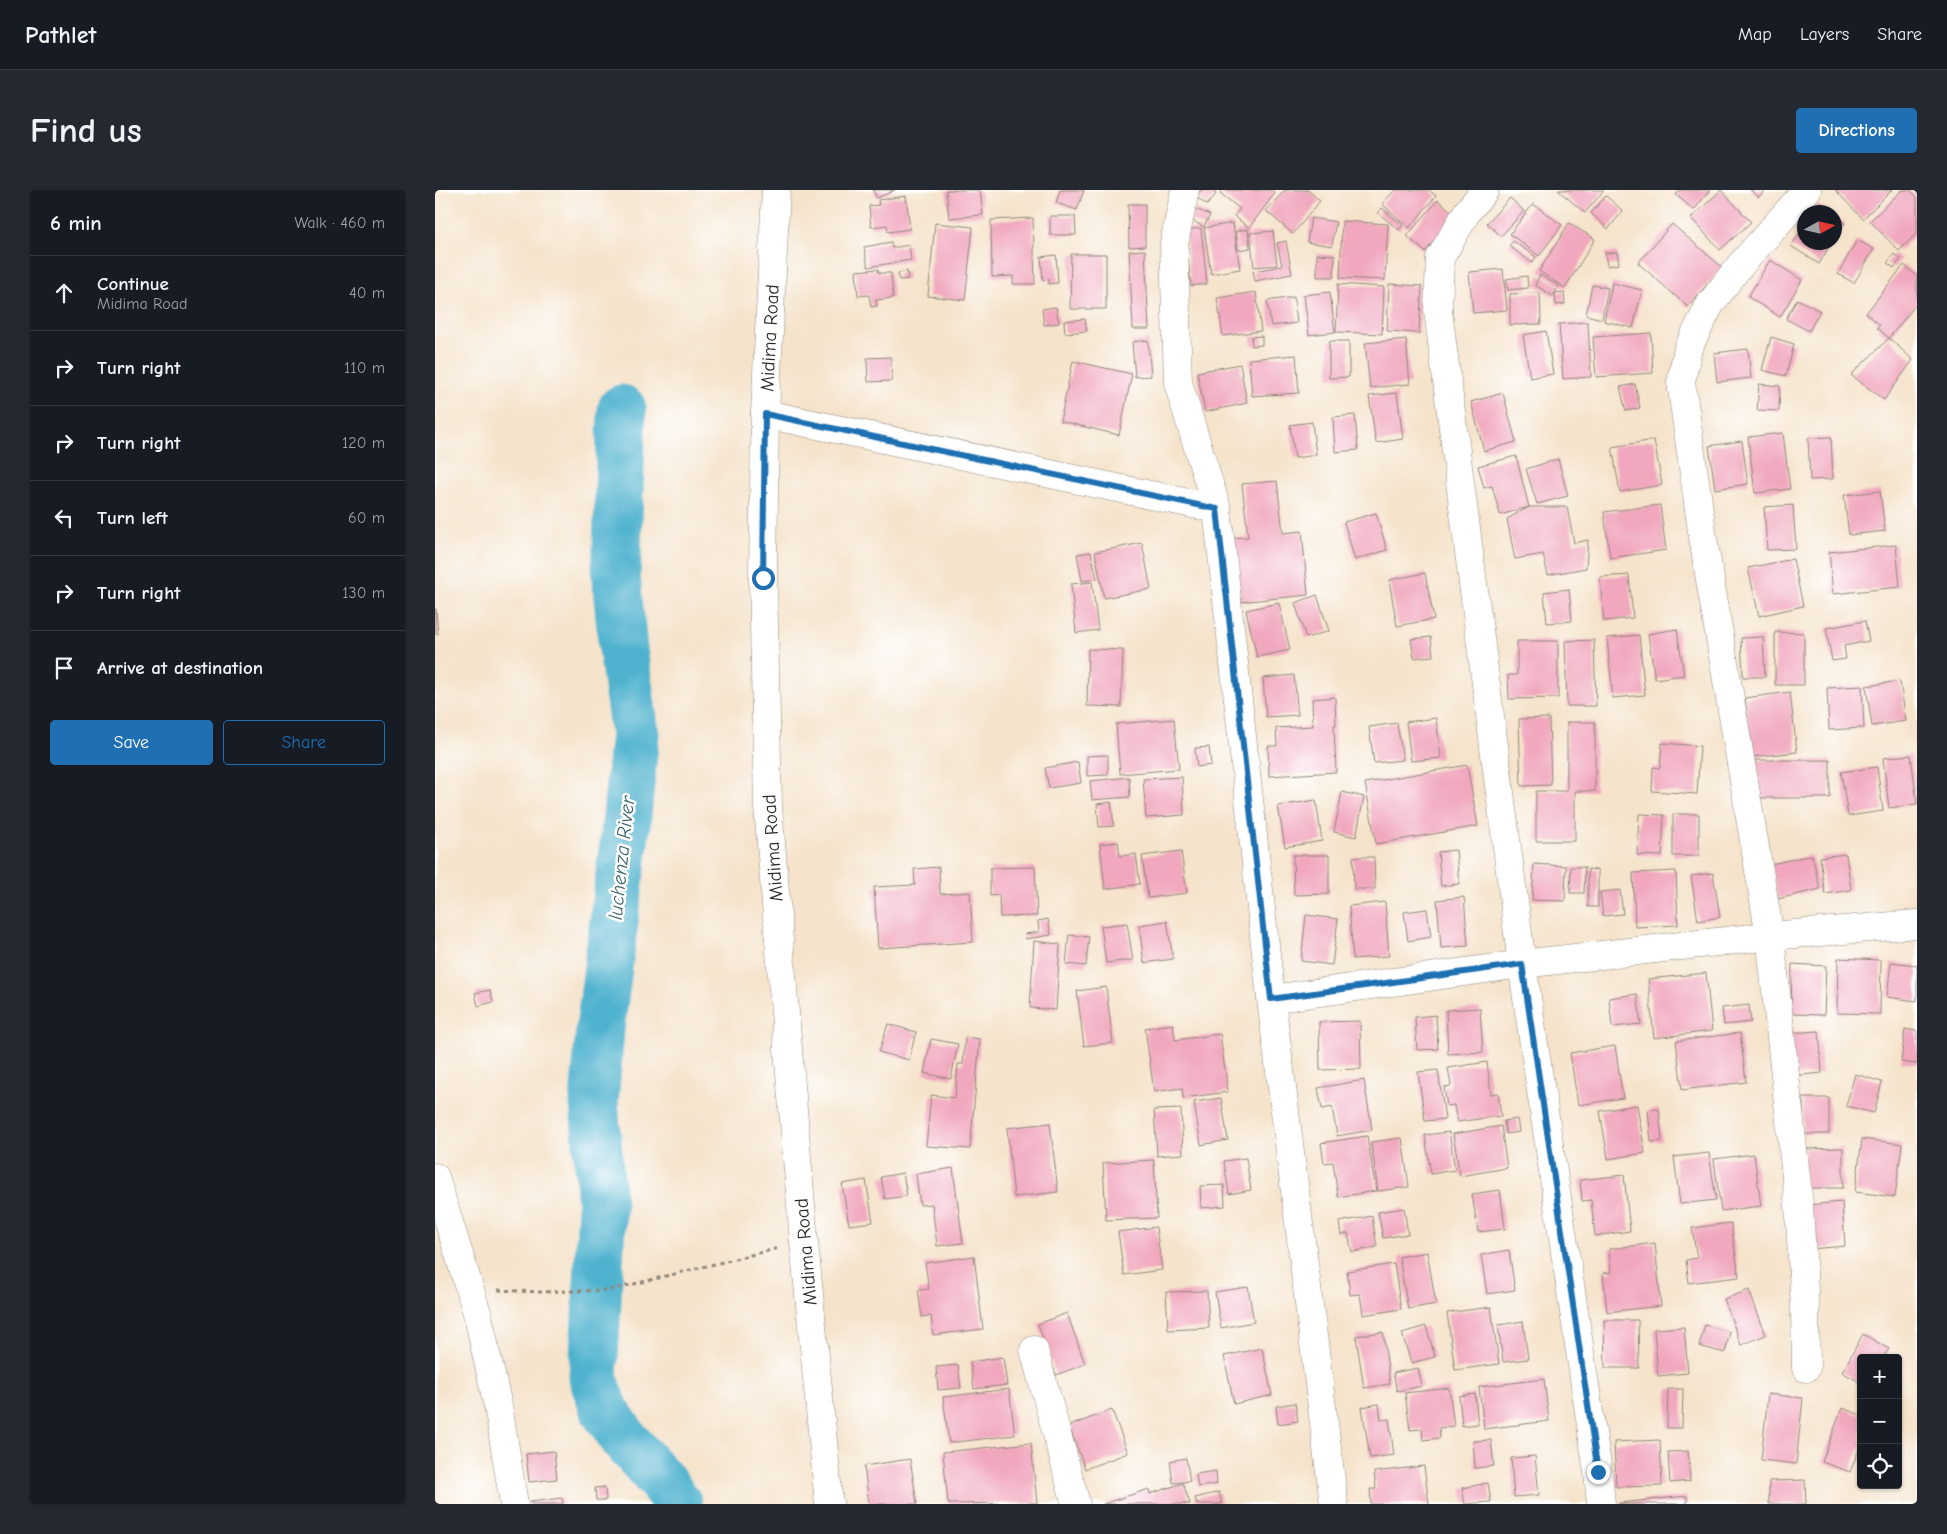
<!DOCTYPE html>
<meta charset="utf-8">
<style>
body{margin:0;font-family:"Comic Neue",sans-serif;background:#242831;color:#f1f3f6}
.controls{position:absolute;right:15px;bottom:15px;display:grid;overflow:hidden;border-radius:5px;box-shadow:0 1px 4px #0004}
.controls button{width:45px;height:45px;display:grid;place-items:center;padding:0;border:0;border-bottom:1px solid #363941;background:#171b24;color:#f1f3f6;font:25px sans-serif}
.compass{position:absolute;left:1362px;top:15px;width:45px;height:45px;border-radius:50%;background:#171b24;box-shadow:0 1px 4px #0004;rotate:82deg}
.stop{position:absolute;width:15px;height:15px;margin:-11px;border:4px solid #1f6fb2;border-radius:50%;background:#fff}
.stop.end{background:#1f6fb2;border-color:#fff;box-shadow:0 1px 5px #0008}
.list{margin:0;padding:0;list-style:none}
h2{display:flex;justify-content:space-between;align-items:center;height:65px;margin:0;padding:0 20px;font-size:21px}
h2 small{font-size:16px;font-weight:400;color:#9ea1a6}
.list li{display:grid;grid-template-columns:32px 1fr auto;gap:15px;align-items:center;box-sizing:border-box;height:75px;padding:0 20px;border-top:1px solid #363941}
.list b{display:block;font-size:19px;white-space:nowrap}
.list p{margin:0;font-size:16px;white-space:nowrap;color:#9ea1a6}
.list em{font-size:16px;font-style:normal;color:#9ea1a6}
.actions{display:flex;gap:10px;padding:15px 20px}
.actions a{flex:1;padding:11px 0;border:1px solid #1f6fb2;border-radius:5px;text-align:center;font-size:18px;color:#1f6fb2}
.actions .main{background:#1f6fb2;color:#fff}
.icon{flex:none;width:28px;height:28px;fill:none;stroke:currentColor;stroke-width:2;stroke-linecap:round;stroke-linejoin:round}
.map{position:relative;flex:none;width:1482px;height:1314px;overflow:hidden;border-radius:5px}
header{display:flex;align-items:center;gap:30px;box-sizing:border-box;height:70px;padding:0 25px;background:#171b24;border-bottom:1px solid #363941}
header strong{font-size:24px}
nav{display:flex;gap:28px;margin-inline-start:auto;font-size:18px}
.intro{display:flex;align-items:center;justify-content:space-between;box-sizing:border-box;height:120px;padding:0 30px}
h1{margin:0;font-size:35px}
.button{padding:12px 22px;border-radius:5px;background:#1f6fb2;color:#fff;font-size:18px;font-weight:700}
main{display:flex;gap:30px;padding:0 30px}
aside{flex:1;background:#171b24;border-radius:5px;box-shadow:0 1px 4px #0004}
.map>svg:first-child{display:block}
.lines{fill:none;stroke-linecap:round;stroke-linejoin:round}
.river{stroke:#50b2cf;stroke-width:49}
.building{fill:#f1a7be}
.street-casing{stroke:#90877b;stroke-width:29}
.primary-casing{stroke:#90877b;stroke-width:29}
.path{stroke:#90877b;stroke-width:3;stroke-dasharray:4 4;stroke-linecap:butt}
.street{stroke:#fff;stroke-width:28}
.primary{stroke:#fff;stroke-width:28}
.route{stroke:#1f6fb2;stroke-width:6}
.labels{text-anchor:middle;stroke-width:5;stroke-linejoin:round;paint-order:stroke}
.street-label{font-size:19px;fill:#2b2b2b;stroke:#fff}
.water-label{font-size:20px;font-style:italic;fill:#3a616d;stroke:#fff}
</style>
<header>
<strong>Pathlet</strong>
<nav><a>Map</a><a>Layers</a><a>Share</a></nav>
</header>
<div class="intro"><h1>Find us</h1><a class="button">Directions</a></div>
<main>
<aside>
<h2>6 min<small>Walk · 460 m</small></h2>
<ul class="list">
<li><svg class="icon" aria-label="ahead" viewBox="0 0 24 24"><path d="M12 20V5M6 11l6-6 6 6"/></svg><div><b>Continue</b><p>Midima Road</p></div><em>40 m</em></li>
<li><svg class="icon" aria-label="right" viewBox="0 0 24 24"><path d="M7 20v-9h11M14 6l5 5-5 5"/></svg><div><b>Turn right</b></div><em>110 m</em></li>
<li><svg class="icon" aria-label="right" viewBox="0 0 24 24"><path d="M7 20v-9h11M14 6l5 5-5 5"/></svg><div><b>Turn right</b></div><em>120 m</em></li>
<li><svg class="icon" aria-label="left" viewBox="0 0 24 24"><path d="M17 20v-9H6M10 6l-5 5 5 5"/></svg><div><b>Turn left</b></div><em>60 m</em></li>
<li><svg class="icon" aria-label="right" viewBox="0 0 24 24"><path d="M7 20v-9h11M14 6l5 5-5 5"/></svg><div><b>Turn right</b></div><em>130 m</em></li>
<li><svg class="icon" aria-label="arrive" viewBox="0 0 24 24"><path d="M6 21V4h12l-3 4 3 4H6"/></svg><div><b>Arrive at destination</b></div></li>
</ul>
<div class="actions"><a class="main">Save</a><a>Share</a></div>
</aside>
<div class="map">
<svg width="1482" height="1314" viewBox="0 0 1482 1314">
<rect width="100%" height="100%" fill="#fff"/>
<filter id="ink" filterUnits="userSpaceOnUse"><feTurbulence type="fractalNoise" baseFrequency=".02" numOctaves="2"/><feDisplacementMap in="SourceGraphic" scale="10" xChannelSelector="R" yChannelSelector="G"/><feConvolveMatrix kernelMatrix="1 2 1 2 8 2 1 2 1" color-interpolation-filters="sRGB"/></filter>
<filter id="wash" filterUnits="userSpaceOnUse"><feTurbulence type="fractalNoise" baseFrequency=".0096" numOctaves="4" result="noise"/><feDisplacementMap in="SourceGraphic" scale="20" xChannelSelector="R" yChannelSelector="G"/><feGaussianBlur stdDeviation="1.12" result="paint"/><feColorMatrix in="noise" values="0 0 0 0 0 0 0 0 0 0 0 0 0 0 0 0 0 1.4 0 .05"/><feComposite in="paint" operator="in"/></filter>
<g filter="url(#wash)">
<rect width="100%" height="100%" fill="#f5e3cb"/>
<g class="lines">
<path class="river" d="M187 219 181 387 188 459 200 544 190 645 165 840 159 912 167 1016 158 1187 170 1221 190 1250 228 1293 243 1314"/>
</g>
<g id="blocks">
<path class="building" d="M438 0H460L442 8Z
M511 0H545L548 25 514 28Z
M625 0H649L642 20 621 13Z
M766 0H776L781 4 772 15 761 7Z
M787 0H837L840 3 814 38 799 26 805 19 785 3Z
M850 0H873L885 11 858 44 831 21Z
M960 0H994L1001 6 974 38 947 14Z
M1123 0H1169L1150 23Z
M1245 0H1275L1259 20 1241 5Z
M1286 0 1316 32 1285 60 1256 28Z
M1315 0H1330L1324 7Z
M1400 0H1457L1428 29Z
M1467 0H1475L1482 7V43L1464 61 1435 31Z
M471 6 475 39 453 42 452 35 436 37 434 16 444 15 443 10Z
M1171 6 1188 21 1173 39 1156 23Z
M1075 8 1089 21 1066 46 1052 33Z
M1003 10 1021 25 990 62 972 46Z
M693 14H710V56L694 57Z
M1098 14 1127 35 1104 66 1075 44Z
M1382 15 1393 22H1377Z
M947 18 968 35 964 40 943 23Z
M761 19 775 25 769 37 756 30Z
M615 26H640L641 45H615Z
M1400 27 1410 33 1400 49Z
M598 28 600 94H578V86L557 87 556 30Z
M876 28 901 32 897 56 872 52Z
M907 31 953 34 950 90 905 88Z
M500 33 538 37 530 110 493 106Z
M798 33 805 79 776 84 769 38Z
M1134 33 1160 49 1130 98 1104 81Z
M1237 34 1287 77 1253 117 1203 73Z
M1370 35V52H1397L1384 74 1356 56Z
M766 38 772 94 756 96 750 40Z
M813 39 815 58 803 60 801 41Z
M838 41 842 75 819 77 815 43Z
M1422 50 1439 59 1419 93 1403 84Z
M851 51 857 84 820 91 818 81 847 76 842 53Z
M1078 51 1101 67 1097 73 1074 56Z
M456 52 457 58 474 55 476 70 433 77 429 57Z
M710 60 714 139H698L694 61Z
M1182 62 1184 74 1172 76 1170 63Z
M636 64H671V119H635Z
M882 64 900 65 899 87H882Z
M1459 64 1466 69 1459 78 1452 73Z
M621 65 623 93 614 94V89L608 90 606 67Z
M1335 70 1367 90 1345 127 1313 107Z
M1469 75 1482 86V113L1454 148 1442 138 1445 135 1431 123Z
M443 79 444 83H456L458 108 441 110 442 116 436 117 434 105 423 106 421 81Z
M1068 79 1072 120 1038 123 1034 82Z
M472 81 473 89 464 90 463 83Z
M1105 85 1124 96 1118 106 1100 95Z
M1092 86 1093 98 1073 100 1071 89Z
M1177 93 1207 100 1198 138 1169 131Z
M903 94 949 97 947 144 901 142Z
M954 94 987 96 984 143 952 141Z
M1157 95 1173 98 1167 129 1151 125Z
M821 102 826 141 788 146 782 108Z
M895 102 900 142 874 145 869 105Z
M1129 102 1130 114 1121 115 1120 103Z
M1105 103 1106 134 1075 135V104Z
M859 107 862 133 836 136 832 111Z
M1362 109 1385 121 1374 141 1351 129Z
M621 117 624 133 609 135 607 119Z
M650 129 652 141 630 143 629 131Z
M1153 132 1156 187 1128 189 1124 134Z
M1111 141 1118 184 1095 188 1088 145Z
M1216 143 1218 183 1161 187 1158 147Z
M827 146V155L817 156 816 147Z
M1336 147 1359 154 1351 186 1327 180Z
M1454 148 1478 170 1449 210 1416 185Z
M971 149 975 194 935 198 930 153Z
M713 150 716 186 700 187 697 152Z
M894 151H914V187L894 188Z
M1313 159 1316 188 1282 192 1279 163Z
M861 165 864 203 817 206 814 169Z
M456 167 457 191 433 192 432 168Z
M638 171 697 184 684 245 625 231Z
M805 174 812 213 770 222 762 182Z
M1200 194 1205 218 1191 221 1185 197Z
M1324 194 1345 196 1344 221 1322 220Z
M962 203 968 249 941 253 934 206Z
M1068 203 1081 252 1049 261 1036 212Z
M920 225 923 260 900 262 898 227Z
M877 232 881 265 860 268 855 235Z
M1348 243 1355 299 1320 303 1313 247Z
M1396 247 1398 289 1375 290 1373 248Z
M1219 250 1227 295 1185 302 1177 257Z
M1307 251 1313 294 1280 299 1274 256Z
M1081 266 1094 317 1065 325 1057 296 1049 298 1043 276Z
M1123 269 1133 306 1102 314 1091 279Z
M842 291 848 343 867 341 873 405 804 412 797 348 813 347 807 294Z
M1445 301 1450 341 1414 345 1409 305Z
M1225 315 1231 360 1175 368 1169 322Z
M1358 315 1361 359 1332 360 1329 317Z
M1094 317H1132L1139 353 1153 350 1151 378 1113 385 1108 364 1080 369 1072 329Z
M941 323 952 360 920 370 909 332Z
M707 353 716 399 669 408 660 362Z
M1461 355 1465 397 1398 404 1394 362Z
M656 362 662 389 647 391 642 364Z
M1358 369 1368 416 1324 426 1313 378Z
M990 383 999 429 962 436 954 390Z
M1194 385 1198 428 1169 431 1165 387Z
M657 392 663 440 641 443 636 394Z
M1134 399 1137 431 1112 433 1109 402Z
M882 405 894 441 871 448 860 413Z
M844 413 855 460 822 467 811 420Z
M0 419H1L3 444H0Z
M1430 431 1434 451 1409 456 1411 469 1397 471 1391 438Z
M1242 439 1249 485 1220 489 1213 444Z
M1340 442 1369 443V495H1340Z
M1204 445 1210 505 1178 508 1172 448Z
M996 447 998 466 979 468 976 449Z
M1328 447 1330 487H1308L1306 448Z
M1159 450 1161 516H1132L1130 451Z
M1082 451H1123V508L1074 509 1073 485H1082Z
M653 459 688 460 686 517 652 516Z
M859 485 863 525 831 527 828 488Z
M1465 491 1471 531 1437 536 1431 496Z
M1427 496 1429 538 1394 540 1392 498Z
M1355 502 1362 562 1317 567 1310 508Z
M900 507 901 535H899L901 582 834 586 833 556H842L841 538 878 536 877 509Z
M1001 528 1006 568 976 571 971 532Z
M1114 528 1116 595 1086 596 1084 529Z
M739 529 744 579 685 584 681 534Z
M1132 532H1160V601H1140V651H1101V601H1132Z
M962 533 968 570 939 573 934 537Z
M1227 553 1265 556 1262 604 1217 601 1218 577 1225 578Z
M774 557 776 575 762 577 760 558Z
M673 565V585L652 586V566Z
M1476 565 1482 614 1454 618 1448 568Z
M1320 570H1395V608H1320Z
M643 572 646 593 614 598 610 578Z
M1032 575 1043 636 941 654 930 593Z
M1442 577 1448 621 1413 626 1406 582Z
M694 587 695 607 657 610 655 591Z
M747 587 749 625 711 628 708 589Z
M907 602 929 607 921 647 899 642Z
M881 610 887 651 850 657 843 616Z
M676 612 679 636 664 637 662 614Z
M1204 624 1229 625 1227 666 1202 665Z
M1238 624H1264V666H1238Z
M683 652 685 666 701 664 705 694 670 699 665 654Z
M1021 660 1024 694 1006 696 1003 662Z
M746 661 752 703 713 708 707 666Z
M1411 664 1416 700 1390 704 1385 667Z
M858 665H894V704L859 705Z
M1377 665 1385 699 1343 709 1336 674Z
M918 667H939L940 699H919Z
M1099 674 1131 676 1130 711 1097 710Z
M504 677 505 704 535 702 538 752 443 758 439 697 480 695 479 679Z
M600 677 602 726 565 727 564 705 555 706V678Z
M1136 677H1150L1149 703H1135Z
M1153 679 1163 680V717H1153Z
M1241 681 1243 735 1200 737 1198 683Z
M1278 683 1285 727 1263 731 1256 686Z
M1185 700 1188 724 1168 726 1165 702Z
M1029 707 1033 756 1006 758 1002 710Z
M950 712 954 766 918 769 914 716Z
M992 719 996 747 973 751 969 722Z
M871 725 903 729 897 775 866 771Z
M613 729 616 745 591 749 590 744 604 742 603 731Z
M732 731 738 769 709 773 704 735Z
M692 733 698 770 671 773 666 736Z
M634 745 654 747 651 776 631 774Z
M599 751 625 754 621 820 595 818Z
M1403 768 1446 770 1445 824 1402 823Z
M1456 772 1482 775V811L1452 807Z
M1357 774 1391 776 1389 825 1356 824Z
M1271 783 1277 841 1219 848 1213 789Z
M671 797 678 853 649 856 642 801Z
M55 800 58 812 43 816 40 803Z
M1202 804 1206 834 1177 837 1174 808Z
M1314 815 1316 832 1289 835 1287 818Z
M1045 818 1048 862 1013 864 1011 820Z
M1001 825 1003 859 982 860 980 827Z
M925 831 926 879 885 880 884 832Z
M453 834 481 842 474 870 444 862Z
M738 834 740 850 785 844 793 902 748 908 747 898 719 902 710 838Z
M1470 839 1482 841V874L1466 872Z
M1384 841 1387 883 1357 886 1354 843Z
M1305 843 1311 892 1247 900 1241 851Z
M530 847 545 849 535 959 491 956 496 905 520 908 523 874H528Z
M496 849 523 854 516 889 489 883Z
M1180 856 1188 908 1143 915 1135 863Z
M1052 872 1056 904 1063 903 1066 926 1022 932 1019 915 1012 916 1009 897 1016 896 1013 878Z
M1003 880 1010 929 990 931 983 882Z
M1420 884 1447 892 1439 923 1411 916Z
M929 890 937 940 902 946 897 917 887 919 883 898Z
M786 908 793 950 766 955 759 912Z
M1368 908H1394V944H1368Z
M1202 915 1210 963 1173 969 1165 921Z
M746 919 748 964 722 966 719 920Z
M1224 919 1227 951 1216 952 1213 920Z
M1082 929 1084 942 1071 944 1069 931Z
M615 933 623 1002 579 1007 572 938Z
M1066 936 1072 978 1025 986 1018 944Z
M1014 942 1020 980 996 984 990 945Z
M932 946 941 1001 903 1007 898 972 889 973 886 953Z
M967 948 974 997 943 1001 936 952Z
M1427 949 1467 954 1460 1007 1420 1002Z
M1408 958V998H1370L1369 959Z
M1274 963 1281 1010 1245 1014 1239 967Z
M1319 964 1326 1016 1286 1021 1279 969Z
M811 968 816 1000 794 1004 789 971Z
M719 970 722 1028 671 1030 668 973Z
M518 978 528 1053 502 1056 497 1014 485 1015 481 984Z
M468 983 472 1006 450 1009 446 987Z
M1189 985 1195 1041 1160 1046 1156 1010 1147 1011 1145 990Z
M431 990 438 1032 414 1035 407 994Z
M789 995 790 1016 766 1018 765 996Z
M1065 1000 1070 1039 1043 1042 1037 1004Z
M1407 1012 1410 1056 1375 1059 1372 1015Z
M969 1018 973 1044 948 1048 943 1022Z
M937 1026 942 1057 917 1062 913 1043 906 1045 904 1032Z
M1296 1033 1304 1087 1254 1093 1251 1070 1262 1068 1257 1038Z
M721 1037 727 1080 689 1085 683 1042Z
M1220 1053 1226 1116 1172 1122 1168 1083 1176 1082 1174 1059Z
M1074 1060 1080 1100 1052 1104 1046 1065Z
M992 1062 1001 1114 973 1119 964 1067Z
M539 1066 548 1139 498 1145 496 1126 487 1127 483 1100 494 1099 490 1073Z
M959 1074 966 1119 928 1125 925 1104 915 1105 912 1081Z
M813 1097 819 1132 786 1138 780 1102Z
M1314 1100 1331 1145 1306 1155 1289 1109Z
M772 1101 774 1138 733 1140 731 1102Z
M1056 1117 1064 1174 1020 1180 1012 1123Z
M632 1123 650 1174 621 1185 603 1134Z
M1169 1130H1203L1204 1178H1170Z
M1088 1131 1093 1169 1068 1172 1063 1135Z
M1270 1135 1295 1142 1290 1163 1264 1156Z
M991 1136 1000 1167 976 1173 967 1143Z
M1249 1137 1253 1183 1223 1186 1219 1139Z
M948 1142 955 1194 929 1198 921 1146Z
M1428 1144 1454 1159 1448 1168H1426V1193L1407 1182Z
M827 1158 837 1205 799 1214 789 1166Z
M568 1167 572 1195 539 1199 535 1172Z
M523 1175 526 1198 503 1200 501 1177Z
M983 1178 987 1196 962 1201 958 1183Z
M1109 1189 1114 1231 1049 1239 1044 1197Z
M1014 1198 1019 1236 1004 1238 1005 1248 988 1250 987 1239 975 1240 970 1203Z
M574 1199 580 1245 514 1253 508 1207Z
M1233 1199H1248L1247 1238H1232Z
M1040 1204 1043 1234 1027 1236 1024 1206Z
M1333 1204 1368 1208 1361 1274 1326 1270Z
M860 1213 863 1231 843 1234 841 1216Z
M944 1214 946 1230 954 1229 959 1265 935 1268 927 1217Z
M1407 1218 1426 1225V1254L1415 1282 1387 1272Z
M677 1220 693 1263 650 1279 634 1236Z
M1056 1250 1059 1276 1040 1278 1038 1251Z
M1225 1250 1227 1296 1181 1297 1179 1252Z
M596 1253 602 1313 513 1314 508 1262Z
M119 1261 122 1289 94 1292 91 1264Z
M1253 1261 1255 1291 1235 1293 1233 1262Z
M1100 1266 1104 1305 1079 1307 1076 1268Z
M751 1268 755 1291 738 1293 735 1271Z
M475 1269 482 1314H434L429 1276Z
M989 1276 994 1314H936L935 1299H941L939 1282Z
M781 1281 782 1294 763 1297 761 1284Z
M1370 1290 1371 1314H1334V1291Z
M748 1293 755 1314H668L714 1299 715 1304Z
M1053 1293 1056 1312 1030 1314 1027 1298Z
M170 1297 171 1310H161L160 1298Z
M784 1302 787 1314H762L760 1308Z
M1252 1306V1314H1184V1313Z
M127 1308 128 1314H96L95 1312Z"/>
</g>
</g>
<g filter="url(#ink)">
<use href="#blocks" fill-opacity="0" stroke="#90877b" stroke-width="1"/>
<g class="lines">
<defs>
<path id="street" d="M750 0 739 54 743 193 782 319 836 809 899 1314
M1050 0 1032 22 1005 68 1003 121 1087 774 1163 1282 1166 1314
M330 224 782 319
M836 809 1087 774 1335 746 1482 734
M0 987 43 1126 64 1221 79 1314
M599 1160 641 1314
M1371 1178 1370 1119 1364 1015 1335 746 1268 348 1246 192 1253 158 1276 113 1303 78 1372 0"/>
<path id="primary" d="M341 0 330 224 328 388 333 617 369 1052 394 1314"/>
</defs>
<use href="#street" class="street-casing"/>
<use href="#primary" class="primary-casing"/>
<path class="path" d="M63 1100 103 1102 175 1100 344 1058"/>
<use href="#street" class="street"/>
<use href="#primary" class="primary"/>
</g>
</g>
<g class="lines" filter="url(#ink)">
<path class="route" d="M328 388 330 224 782 319 836 809 1087 774 1163 1282"/>
</g>
<g class="labels">
<g class="street-label">
<text transform="translate(334 148) rotate(-87)" y="7">Midima Road</text>
<text transform="translate(337 658) rotate(-94)" y="7">Midima Road</text>
<text transform="translate(370 1062) rotate(-95)" y="7">Midima Road</text>
</g>
<g class="water-label">
<text transform="translate(186 668) rotate(-84)" y="7">luchenza River</text>
</g>
</g>
</svg>
<div class="controls">
<button>+</button>
<button>−</button>
<button><svg class="icon" aria-label="locate" viewBox="0 0 24 24"><circle cx="12" cy="12" r="6"/><path d="M12 2v4M12 18v4M2 12h4M18 12h4"/></svg></button>
</div>
<svg class="compass" viewBox="-18 -18 36 36"><path d="M0-13l5 13h-10z" fill="#e53935"/><path d="M0 13l5-13h-10z" fill="#9ea1a6"/></svg>
<div class="stop" style="left:328px;top:388px"></div>
<div class="stop end" style="left:1163px;top:1282px"></div>
</div>
</main>
